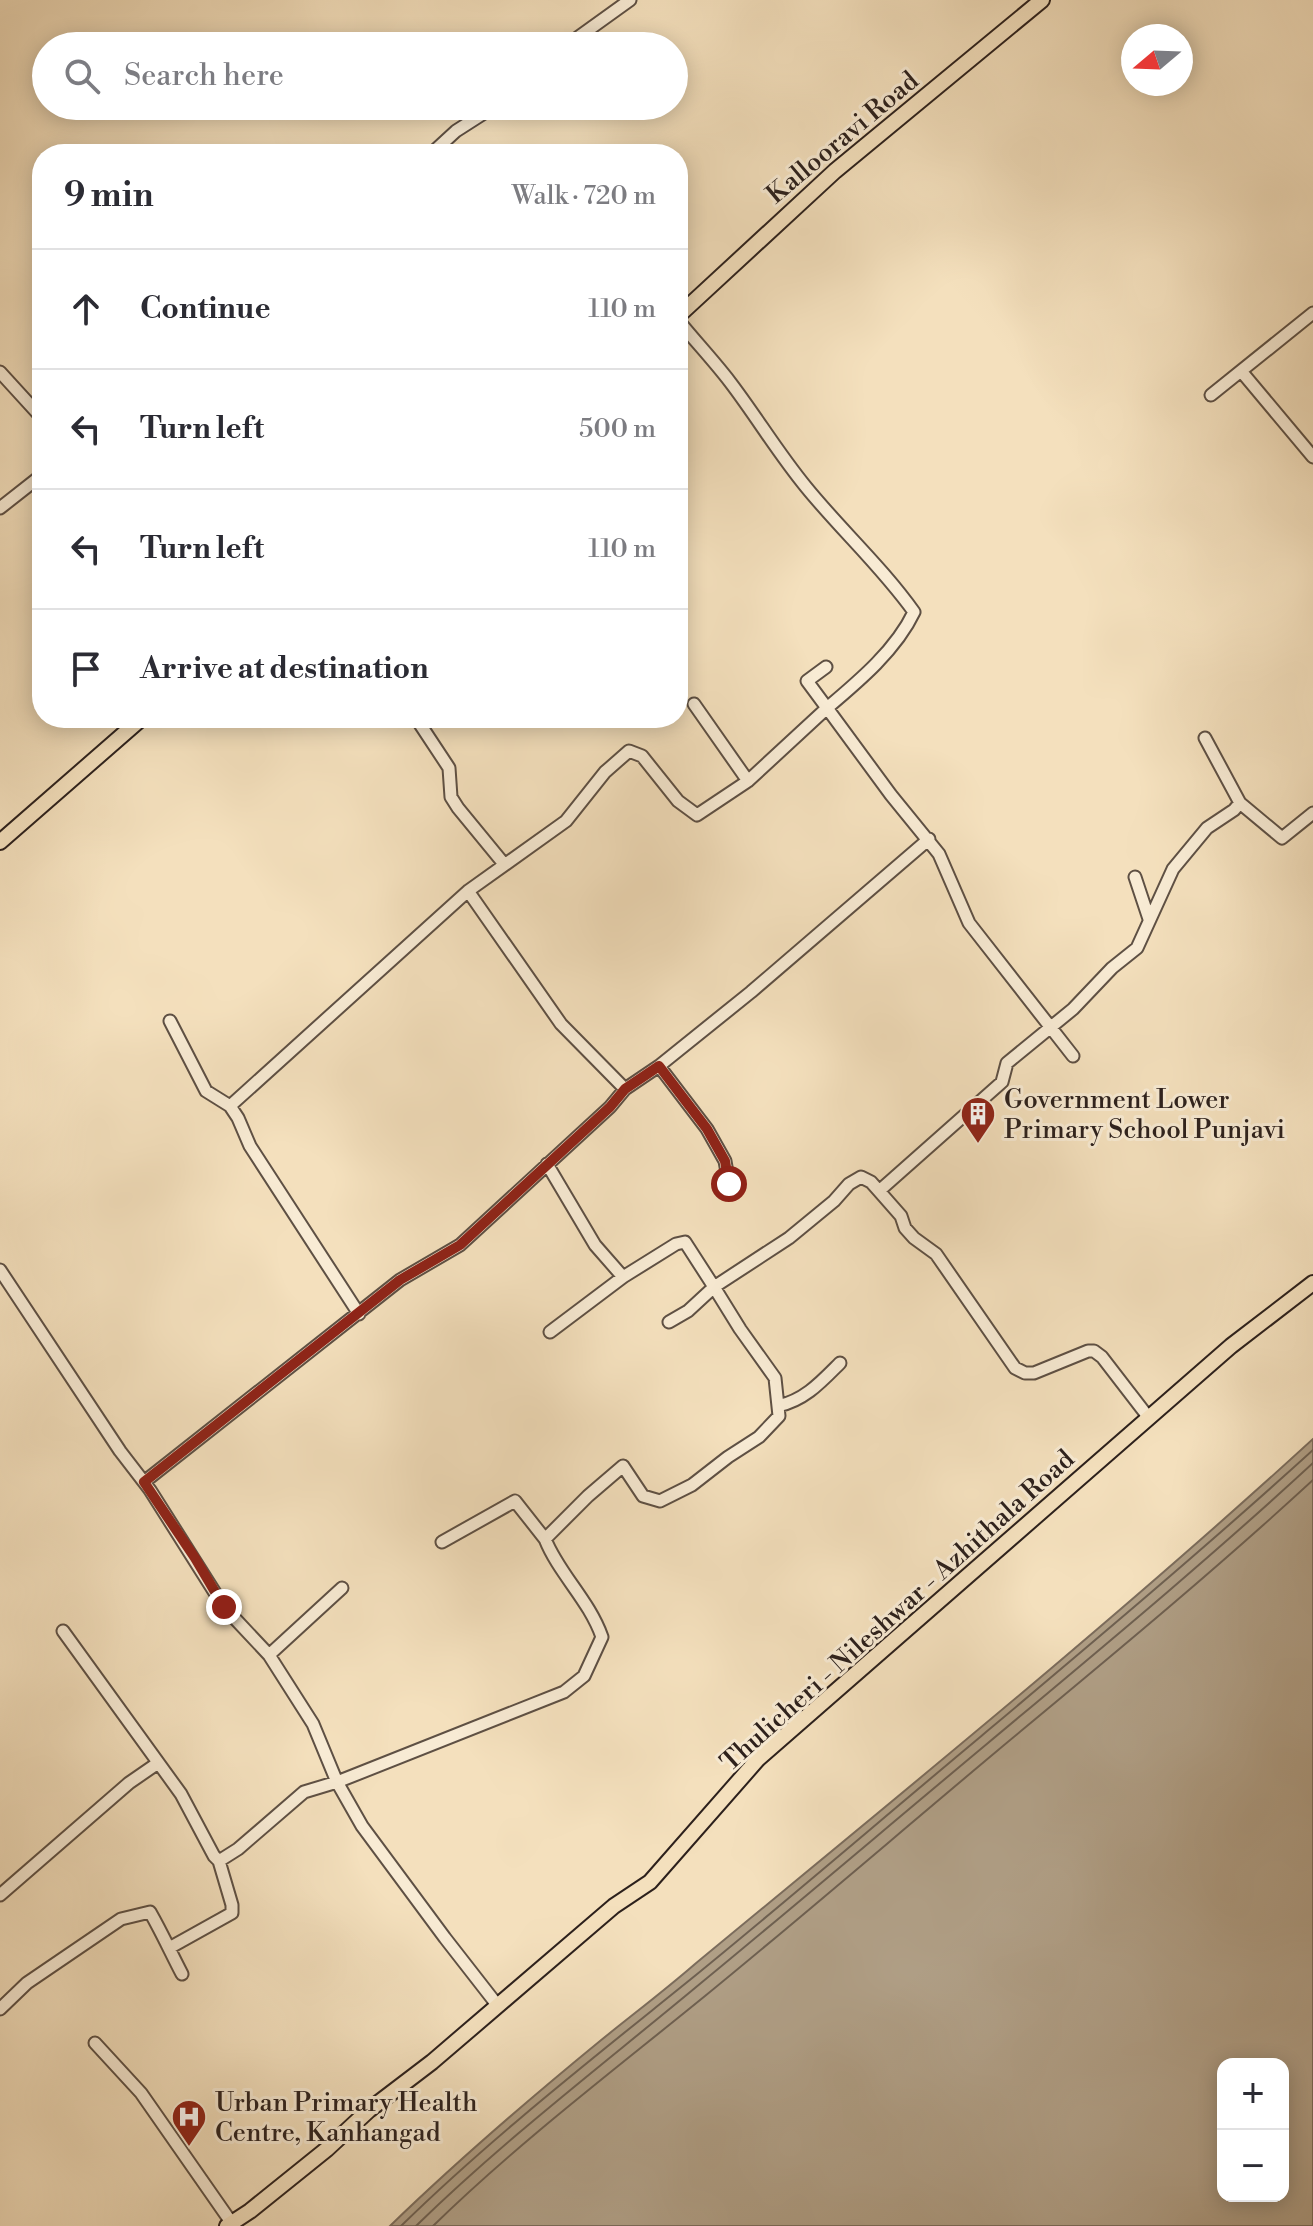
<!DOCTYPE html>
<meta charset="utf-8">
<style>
body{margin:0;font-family:"Libre Bodoni",serif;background:#f2f2f3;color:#2b2b33}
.controls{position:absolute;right:24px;bottom:24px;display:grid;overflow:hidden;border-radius:16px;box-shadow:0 4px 20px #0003}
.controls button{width:72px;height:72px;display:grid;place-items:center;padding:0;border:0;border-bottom:2px solid #e1e1e2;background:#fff;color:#2b2b33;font:40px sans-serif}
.compass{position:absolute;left:1121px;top:24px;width:72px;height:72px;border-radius:50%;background:#fff;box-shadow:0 4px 20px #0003;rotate:251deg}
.stop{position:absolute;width:24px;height:24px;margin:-18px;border:6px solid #8f2418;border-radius:50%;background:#fff}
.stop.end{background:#8f2418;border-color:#fff;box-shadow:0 2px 8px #0008}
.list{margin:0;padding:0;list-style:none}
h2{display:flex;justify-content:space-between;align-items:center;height:104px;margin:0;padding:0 32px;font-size:34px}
h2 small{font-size:26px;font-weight:400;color:#7c7c81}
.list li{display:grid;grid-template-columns:52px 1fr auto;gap:24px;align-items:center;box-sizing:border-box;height:120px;padding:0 32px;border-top:2px solid #e1e1e2}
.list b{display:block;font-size:30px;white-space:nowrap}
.list em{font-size:26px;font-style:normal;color:#7c7c81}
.icon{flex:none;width:44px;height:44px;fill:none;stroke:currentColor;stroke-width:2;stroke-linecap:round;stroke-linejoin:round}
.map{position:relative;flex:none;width:1313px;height:2226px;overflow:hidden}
.search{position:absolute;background:#fff;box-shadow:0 4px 20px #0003;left:32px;top:32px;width:656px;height:88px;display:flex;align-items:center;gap:20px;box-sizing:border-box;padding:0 28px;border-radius:44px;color:#7c7c81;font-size:30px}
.panel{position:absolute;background:#fff;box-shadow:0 4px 20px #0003;left:32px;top:144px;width:656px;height:584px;border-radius:32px}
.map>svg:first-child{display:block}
.water{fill:#b09f86;stroke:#7b6c5c;stroke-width:2;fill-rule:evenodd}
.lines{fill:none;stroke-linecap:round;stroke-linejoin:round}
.shore{stroke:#6e6051;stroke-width:2}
.minor-casing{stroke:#5e5044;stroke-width:15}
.major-casing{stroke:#2c201c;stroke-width:18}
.minor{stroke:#f8ebd4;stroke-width:11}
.major{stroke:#f4e0bd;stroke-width:14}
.route{stroke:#8f2418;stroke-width:10}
.labels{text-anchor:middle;stroke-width:6;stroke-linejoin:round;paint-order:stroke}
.street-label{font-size:26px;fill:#2c201c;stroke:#f8ebd4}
.poi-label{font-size:26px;fill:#2c201c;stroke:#f8ebd4;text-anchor:start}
</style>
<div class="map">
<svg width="1313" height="2226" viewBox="0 0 1313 2226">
<rect width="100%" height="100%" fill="#f4e0bd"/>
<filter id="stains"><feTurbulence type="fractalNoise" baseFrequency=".0025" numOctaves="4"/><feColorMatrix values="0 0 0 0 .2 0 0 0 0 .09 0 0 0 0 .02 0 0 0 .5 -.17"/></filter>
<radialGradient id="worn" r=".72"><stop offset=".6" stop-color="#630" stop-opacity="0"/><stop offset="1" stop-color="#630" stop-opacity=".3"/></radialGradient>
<path class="water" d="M1313 1439V2226H390C457 2161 528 2100 600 2041 632 2015 664 1991 695 1964 903 1792 1114 1621 1313 1439ZM1223 2064H1283V2196H1223Z"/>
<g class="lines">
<path class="shore" d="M401 2226C492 2137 592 2059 691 1979 788 1900 883 1818 979 1738 1092 1643 1204 1549 1313 1450
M416 2226C505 2139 605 2063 701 1983 797 1904 892 1823 988 1743 1098 1651 1208 1560 1313 1463
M433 2226C518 2143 613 2071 705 1996 803 1916 899 1833 997 1751 1104 1662 1211 1574 1313 1480"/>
<defs>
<path id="minor" d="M566 46 630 0
M431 154 456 131 495 106
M678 320C695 341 714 361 730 382 756 416 778 453 806 487 841 530 882 567 914 612 896 650 859 681 827 708L891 795 939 854 969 923 1073 1056
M1241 371 1313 457
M0 372 42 418
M1211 395 1313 313
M0 508 42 475
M694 704 748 781
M416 718 449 768 451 797 458 808 504 864
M1240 803 1282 838 1313 813
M1135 877 1149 919
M468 891 561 1024 625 1089
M170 1021 206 1091 230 1106
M659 1066 707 1129 725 1161 729 1184
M547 1164 595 1245 623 1277
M879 1191 1002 1082 1007 1063 1073 1009 1112 968 1137 948 1173 869 1207 828 1234 810 1240 803 1205 738
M0 1270 120 1451 150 1490 224 1607 269 1655 313 1724 337 1782 362 1826 445 1938 498 2006
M359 1314 250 1146 238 1118 230 1106 468 891 566 821 605 772 629 751 642 756 678 801 697 815 748 781 827 708 807 681 826 667
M550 1332 623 1277 676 1244 685 1242 714 1287 688 1311 669 1322
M778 1406C805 1400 821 1382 840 1363
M144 1482 400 1280 460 1245 610 1107 625 1089 659 1066 751 992 929 839
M442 1542 515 1501 545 1539
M63 1631 181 1794 214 1856 219 1861 232 1905V1913L171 1947
M269 1655 342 1588
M219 1861 238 1849 304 1792 337 1782 564 1692 584 1676 602 1637C589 1600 559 1574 545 1539L588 1496 623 1466 643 1496 660 1501 692 1485 728 1457 759 1437 779 1416 775 1378 740 1329 714 1287 789 1238 834 1201 849 1184 861 1177 871 1182 879 1191 901 1216 905 1228 914 1238 936 1254 1015 1368 1025 1373H1034L1088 1351H1094L1102 1357 1149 1418
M0 1895 129 1783 158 1763
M0 2009 27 1983 121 1919 150 1912C162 1933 171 1953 182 1974
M95 2043 141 2093 231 2222"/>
<path id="major" d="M678 316 835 171 1042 0
M0 842 142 718
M227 2226 250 2211 327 2149 369 2110 432 2062 614 1906 650 1882 758 1759 1231 1346 1313 1283"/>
</defs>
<use href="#minor" class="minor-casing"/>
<use href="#major" class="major-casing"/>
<use href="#minor" class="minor"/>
<use href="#major" class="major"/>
</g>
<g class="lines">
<path class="route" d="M224 1607 195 1558 144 1482 400 1280 460 1245 610 1107 625 1089 659 1066 707 1129 725 1161 729 1184"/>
</g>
<defs>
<symbol id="building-pin" viewBox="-11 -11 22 30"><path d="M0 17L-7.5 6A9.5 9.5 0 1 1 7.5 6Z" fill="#8f2418" stroke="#f8ebd4"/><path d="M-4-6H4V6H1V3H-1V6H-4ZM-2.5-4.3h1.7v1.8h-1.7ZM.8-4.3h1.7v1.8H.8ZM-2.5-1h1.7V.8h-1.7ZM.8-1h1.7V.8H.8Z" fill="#fff"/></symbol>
<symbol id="hospital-pin" viewBox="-11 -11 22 30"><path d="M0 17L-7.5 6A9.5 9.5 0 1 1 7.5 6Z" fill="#8f2418" stroke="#f8ebd4"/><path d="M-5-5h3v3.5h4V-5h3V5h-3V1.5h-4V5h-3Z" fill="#fff"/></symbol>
</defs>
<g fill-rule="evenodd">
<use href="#building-pin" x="958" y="1094" width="40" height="54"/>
<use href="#hospital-pin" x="169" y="2097" width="40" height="54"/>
</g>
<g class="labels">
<g class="street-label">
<text transform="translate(842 137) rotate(-40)" y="9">Kallooravi Road</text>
<text transform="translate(897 1610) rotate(-42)" y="9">Thulicheri - Nileshwar - Azhithala Road</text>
</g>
<g class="poi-label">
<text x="1004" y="1108">Government Lower<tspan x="1004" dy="30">Primary School Punjavi</tspan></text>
<text x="215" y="2111">Urban Primary Health<tspan x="215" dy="30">Centre, Kanhangad</tspan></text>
</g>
</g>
<rect width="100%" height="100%" filter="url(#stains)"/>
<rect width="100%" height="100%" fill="url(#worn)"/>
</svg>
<div class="controls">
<button>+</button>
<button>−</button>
</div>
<svg class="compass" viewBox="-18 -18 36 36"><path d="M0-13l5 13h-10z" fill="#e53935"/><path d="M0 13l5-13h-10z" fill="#7c7c81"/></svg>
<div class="stop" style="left:729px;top:1184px"></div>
<div class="stop end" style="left:224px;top:1607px"></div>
<div class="search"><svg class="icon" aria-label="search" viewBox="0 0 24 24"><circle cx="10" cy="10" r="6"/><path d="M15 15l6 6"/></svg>Search here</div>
<section class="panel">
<h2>9 min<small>Walk · 720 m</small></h2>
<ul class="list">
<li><svg class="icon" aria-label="ahead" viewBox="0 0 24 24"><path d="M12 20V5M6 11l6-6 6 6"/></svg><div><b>Continue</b></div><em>110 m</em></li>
<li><svg class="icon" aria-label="left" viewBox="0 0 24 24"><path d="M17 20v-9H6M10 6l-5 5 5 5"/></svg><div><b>Turn left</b></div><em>500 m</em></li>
<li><svg class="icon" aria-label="left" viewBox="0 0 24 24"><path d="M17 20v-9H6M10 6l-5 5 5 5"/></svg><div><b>Turn left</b></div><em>110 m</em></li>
<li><svg class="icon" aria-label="arrive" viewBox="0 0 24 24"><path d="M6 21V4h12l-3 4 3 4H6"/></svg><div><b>Arrive at destination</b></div></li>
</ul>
</section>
</div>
